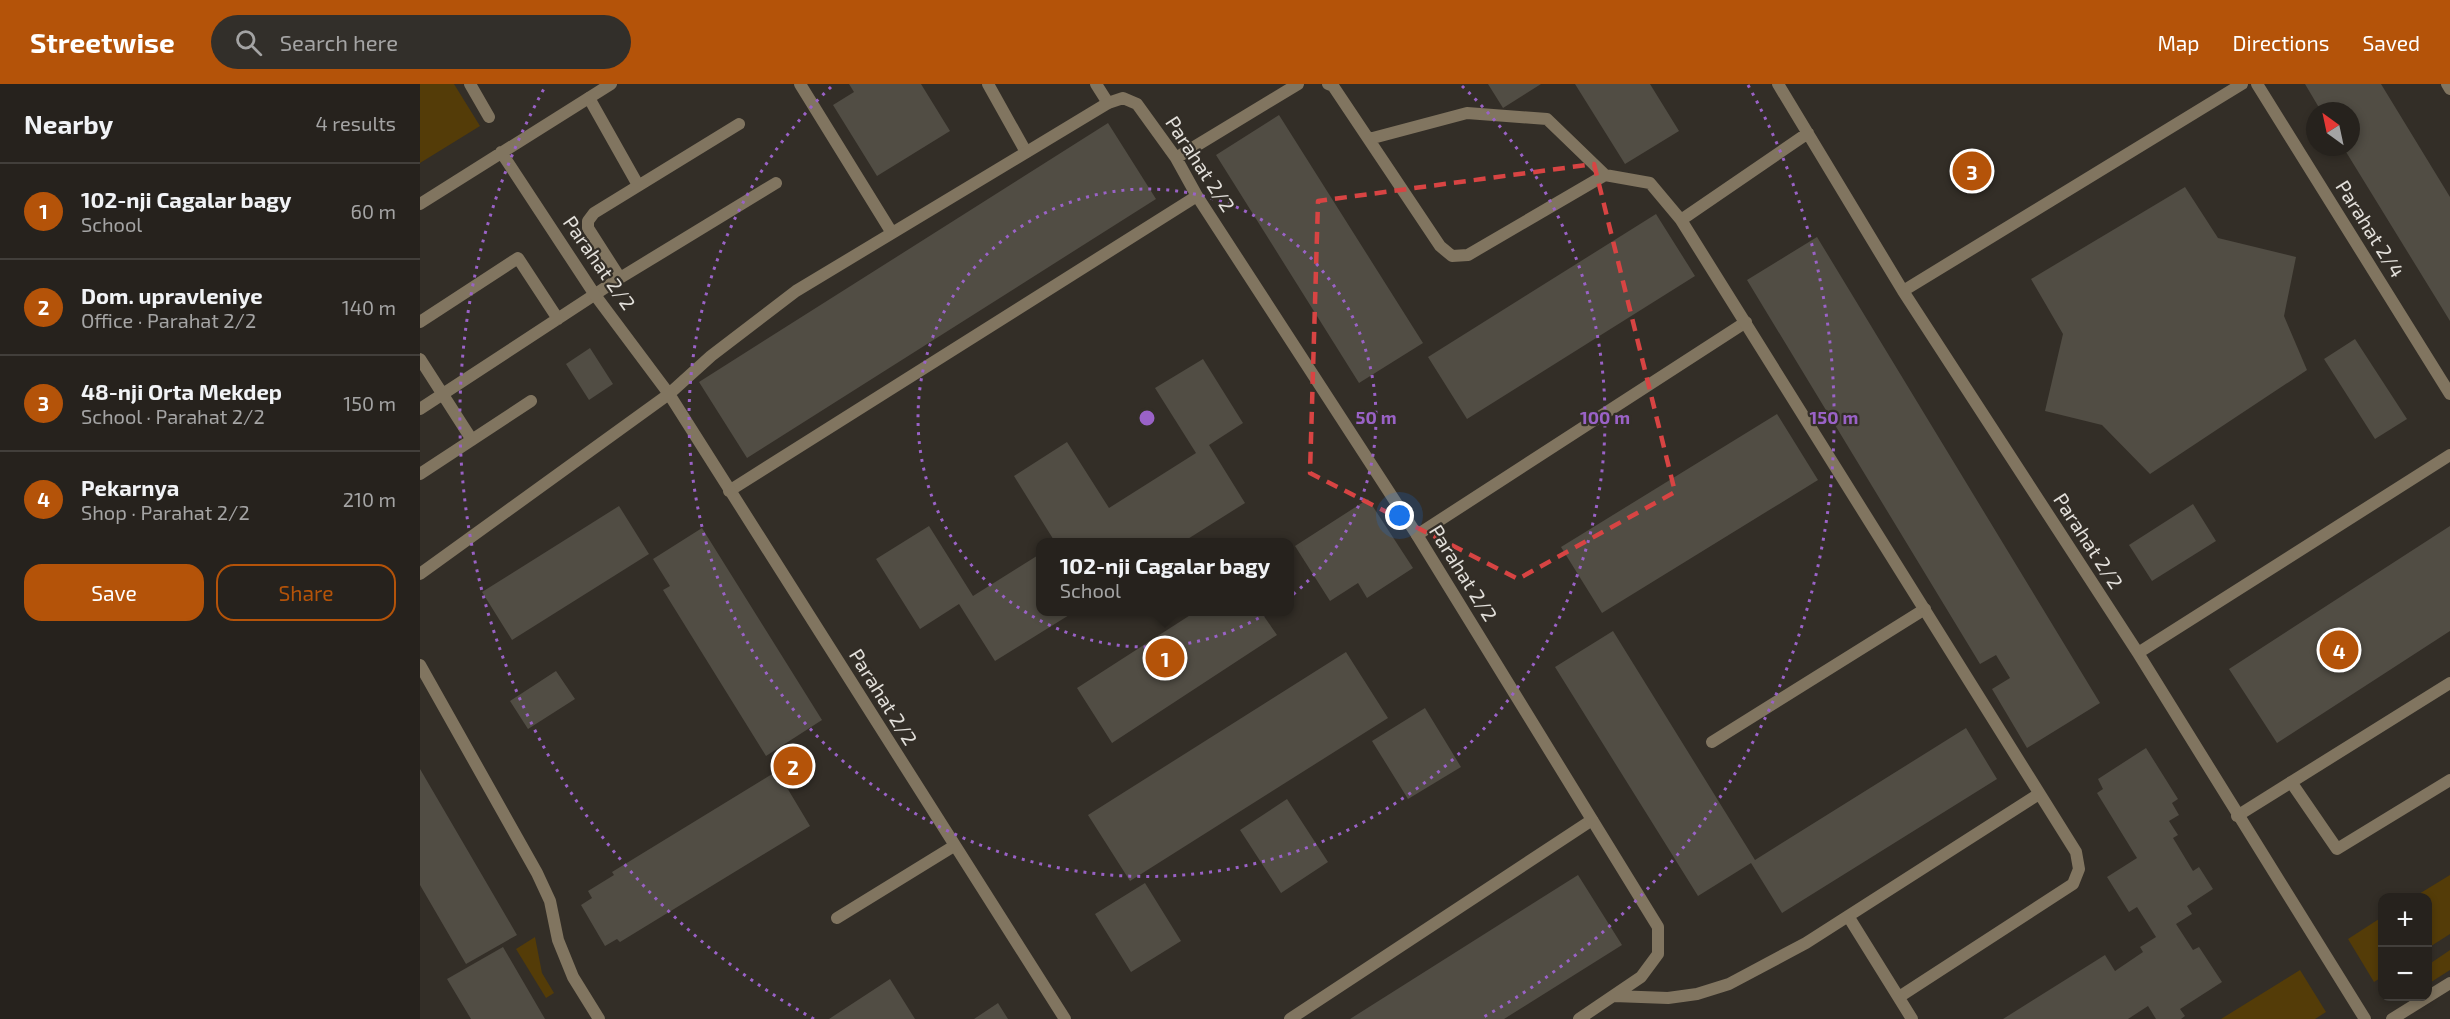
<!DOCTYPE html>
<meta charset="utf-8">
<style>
body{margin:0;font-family:"Exo 2",sans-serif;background:#322f2a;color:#f1f3f6}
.controls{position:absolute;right:18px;bottom:18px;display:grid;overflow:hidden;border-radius:12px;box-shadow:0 3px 9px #0003}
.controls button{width:54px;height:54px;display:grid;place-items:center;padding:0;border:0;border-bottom:2px solid #423f3b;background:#26221d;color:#f1f3f6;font:30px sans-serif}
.compass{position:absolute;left:1886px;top:18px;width:54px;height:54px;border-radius:50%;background:#26221d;box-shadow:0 3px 9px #0003;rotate:327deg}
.you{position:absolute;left:980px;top:432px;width:21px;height:21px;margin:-15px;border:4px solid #fff;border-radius:50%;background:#1a73e8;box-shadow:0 0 0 9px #1a73e833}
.badge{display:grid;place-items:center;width:39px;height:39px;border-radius:50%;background:#b45309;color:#fff;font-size:20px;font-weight:700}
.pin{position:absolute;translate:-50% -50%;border:3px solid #fff;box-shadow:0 2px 6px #0006}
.popup{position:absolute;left:616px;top:454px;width:258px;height:78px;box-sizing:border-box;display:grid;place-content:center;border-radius:12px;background:#26221d;filter:drop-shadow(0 2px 4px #0005);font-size:20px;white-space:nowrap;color:#a4a4a4}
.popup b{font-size:22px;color:#f1f3f6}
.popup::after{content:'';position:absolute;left:50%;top:100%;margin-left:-12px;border:12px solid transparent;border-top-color:#26221d}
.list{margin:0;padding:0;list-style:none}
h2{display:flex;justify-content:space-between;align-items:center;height:78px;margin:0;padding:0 24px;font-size:26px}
h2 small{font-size:20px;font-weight:400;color:#a4a4a4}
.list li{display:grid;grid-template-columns:39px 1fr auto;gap:18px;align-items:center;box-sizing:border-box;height:96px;padding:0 24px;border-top:2px solid #423f3b}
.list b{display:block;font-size:22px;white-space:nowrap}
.list p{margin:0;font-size:20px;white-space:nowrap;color:#a4a4a4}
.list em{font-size:20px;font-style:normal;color:#a4a4a4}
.actions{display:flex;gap:12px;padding:18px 24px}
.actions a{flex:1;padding:14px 0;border:2px solid #b45309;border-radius:18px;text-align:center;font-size:21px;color:#b45309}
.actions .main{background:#b45309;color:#fff}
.icon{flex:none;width:33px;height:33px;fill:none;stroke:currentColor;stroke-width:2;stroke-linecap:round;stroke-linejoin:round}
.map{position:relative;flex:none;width:2030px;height:935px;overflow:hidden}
header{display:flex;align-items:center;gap:36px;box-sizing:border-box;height:84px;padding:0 30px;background:#b45309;color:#fff}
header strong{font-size:28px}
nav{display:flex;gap:33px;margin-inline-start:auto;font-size:21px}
.search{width:420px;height:54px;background:#322f2a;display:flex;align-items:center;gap:15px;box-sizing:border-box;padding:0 21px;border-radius:33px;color:#a4a4a4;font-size:22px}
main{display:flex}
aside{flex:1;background:#26221d}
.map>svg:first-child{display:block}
.green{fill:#543c08}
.building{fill:#514d44}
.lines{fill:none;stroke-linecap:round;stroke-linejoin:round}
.service{stroke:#817560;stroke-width:12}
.minor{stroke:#817560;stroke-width:12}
.marked{fill:none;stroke:#d84443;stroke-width:4.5;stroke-dasharray:12 8;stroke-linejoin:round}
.ring{fill:none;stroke:#9a62c7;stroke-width:3;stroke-dasharray:3 6}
.labels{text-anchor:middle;stroke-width:4.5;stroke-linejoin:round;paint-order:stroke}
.street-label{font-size:20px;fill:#e3e0db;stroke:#332e27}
.centre{fill:#9a62c7;stroke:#332e27;stroke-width:3}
.ring-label{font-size:18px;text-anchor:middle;font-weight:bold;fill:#9a62c7;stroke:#332e27;stroke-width:4.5;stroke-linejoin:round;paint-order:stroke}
</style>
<header>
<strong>Streetwise</strong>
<div class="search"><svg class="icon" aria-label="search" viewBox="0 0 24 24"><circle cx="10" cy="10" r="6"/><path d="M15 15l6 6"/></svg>Search here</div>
<nav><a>Map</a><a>Directions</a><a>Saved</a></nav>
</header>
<main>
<aside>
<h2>Nearby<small>4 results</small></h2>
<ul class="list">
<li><span class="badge">1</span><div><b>102-nji Cagalar bagy</b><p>School</p></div><em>60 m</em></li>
<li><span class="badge">2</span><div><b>Dom. upravleniye</b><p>Office · Parahat 2/2</p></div><em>140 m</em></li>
<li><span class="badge">3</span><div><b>48-nji Orta Mekdep</b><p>School · Parahat 2/2</p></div><em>150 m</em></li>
<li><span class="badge">4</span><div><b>Pekarnya</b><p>Shop · Parahat 2/2</p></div><em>210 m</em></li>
</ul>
<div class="actions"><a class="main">Save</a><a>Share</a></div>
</aside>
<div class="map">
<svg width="2030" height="935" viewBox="0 0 2030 935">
<rect width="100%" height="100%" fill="#332e27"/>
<path class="green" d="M0 0H34L60 42 0 79Z
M2030 791V850L2008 864V814L1994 813Z
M1962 833V893L1954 898 1928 855Z
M115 853 122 889 134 909 126 914 96 865Z
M2030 866V886L2008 900V881Z
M1880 886 1906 928 1895 935H1801Z"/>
<path class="building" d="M429 0H501L530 47 457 92 413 21 434 8Z
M1068 0H1121L1083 24Z
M1155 0H1230L1259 47 1205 80Z
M1885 0H1961L2030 113V237L1923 63H1931V27H1901Z
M859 31 1003 259 939 299 796 71Z
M688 39 736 115 327 374 279 298Z
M1765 103 1798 154 1876 173 1864 232 1887 286 1730 390 1682 341 1625 327 1643 250 1611 195Z
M1236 130 1275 192 1047 335 1008 273Z
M1397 153 1680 619 1607 664 1572 605 1590 594 1576 571 1560 580 1327 196Z
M1935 255 1987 335 1955 355 1904 275Z
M170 264 193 300 169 316 146 280Z
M783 275 823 339 789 361 825 419 763 458H635L594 392 647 358 689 424 776 369 735 304Z
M1357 330 1398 396 1182 529 1141 463Z
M948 415 993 484 947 514 938 499 910 517 875 462Z
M1773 420 1796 457 1732 497 1709 461Z
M199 422 229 470 92 556 62 508Z
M509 442 553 512 620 470V528H654L575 577 539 520 500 545 456 475Z
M2030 442V547L1857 659 1809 585Z
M282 444 402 636 346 672 243 506 250 502 233 475Z
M775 528H841L857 551 692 659 657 604Z
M1193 547 1335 776 1546 644 1577 695 1362 829 1331 779 1278 812 1135 583Z
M926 568 968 634 710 797 668 731Z
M136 587 155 615 108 645 90 617Z
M1005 624 1041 683 988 715 952 657Z
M1726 664 1758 715 1752 719 1759 731 1749 737 1758 751 1753 754 1773 787 1779 783 1793 805 1767 822 1772 830 1756 840 1773 866 1779 863 1802 898 1760 925 1765 932 1761 935H1736L1728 922 1708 935H1583L1685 871 1695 887 1723 868 1720 863 1736 853 1717 823 1709 828 1687 793 1717 774 1677 709 1683 705 1678 695Z
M0 685 97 851 46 880 0 801Z
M357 687 390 742 200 858 197 855 185 862 161 821 172 814 168 807 194 791 192 788Z
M867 715 908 778 861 809 820 746Z
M1158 791 1202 861 1084 935H930Z
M725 799 761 857 711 888 675 830Z
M83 863 125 935H51L27 895Z
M470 895 495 935H409Z
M578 919 588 935H554Z"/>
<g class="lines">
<path class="service" d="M568 0 606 68
M676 0 688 19
M2027 0 2030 5
M169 14 218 101
M319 40 174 129 168 137V144L200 194 356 99
M0 238 98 174 138 235
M0 275 52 356
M0 325 200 194
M0 390 111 317
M309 407 777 112
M997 451 1326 238
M1292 658 1505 525
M1871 698 1917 765 2030 696
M1817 732 2030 599
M870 935 1172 736"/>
<path class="minor" d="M50 0 69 33
M380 0 472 149
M908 0 913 2 1020 162 1032 172 1048 171 1185 91 1230 99 1261 136
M1358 0 1483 207 1718 569 1945 935
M1837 0 2030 310
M1388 49 1261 136 1656 768 1659 785 1653 800 1479 913
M949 55 1047 29 1127 35 1185 91
M81 68 175 211 249 310 645 935
M756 74 878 0
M0 120 191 0
M1483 207 1822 0
M0 490 249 310 291 272 376 207 688 19 703 14 717 20 756 74 777 112 997 451 1238 843V870L1221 893 1159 935
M1718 569 2030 371
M0 581 117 789 130 817 138 856 153 893 179 935
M1428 832 1492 935
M417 834 534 762
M1194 912 1248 914 1277 910 1309 900 1386 859 1619 710
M1972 935 2030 899"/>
</g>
<path class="marked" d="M1174 80 1255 408 1098 495 890 389 898 117Z"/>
<g class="ring">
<circle cx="727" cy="334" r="229"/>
<path d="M1042 2A458 458 0 1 1 412 2"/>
<path d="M394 935A687 687 0 0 1 126 1M1328 1A687 687 0 0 1 1060 935"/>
</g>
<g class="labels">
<g class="street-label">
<text transform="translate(780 80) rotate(57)" y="7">Parahat 2/2</text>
<text transform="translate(1950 145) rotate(58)" y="7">Parahat 2/4</text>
<text transform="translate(179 179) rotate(55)" y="7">Parahat 2/2</text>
<text transform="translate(1668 457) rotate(57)" y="7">Parahat 2/2</text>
<text transform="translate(1043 489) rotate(58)" y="7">Parahat 2/2</text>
<text transform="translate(463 613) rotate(58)" y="7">Parahat 2/2</text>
</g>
</g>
<circle cx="727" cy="334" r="9" class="centre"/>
<g class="ring-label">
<text x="956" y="340">50 m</text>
<text x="1185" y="340">100 m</text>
<text x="1414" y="340">150 m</text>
</g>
</svg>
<div class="controls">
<button>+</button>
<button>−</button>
</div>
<svg class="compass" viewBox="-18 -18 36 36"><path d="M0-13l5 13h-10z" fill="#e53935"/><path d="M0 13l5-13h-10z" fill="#a4a4a4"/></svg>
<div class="you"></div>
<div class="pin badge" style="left:745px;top:574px">1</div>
<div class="popup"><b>102-nji Cagalar bagy</b>School</div>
<div class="pin badge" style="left:373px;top:682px">2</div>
<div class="pin badge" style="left:1552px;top:87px">3</div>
<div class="pin badge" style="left:1919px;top:566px">4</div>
</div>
</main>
